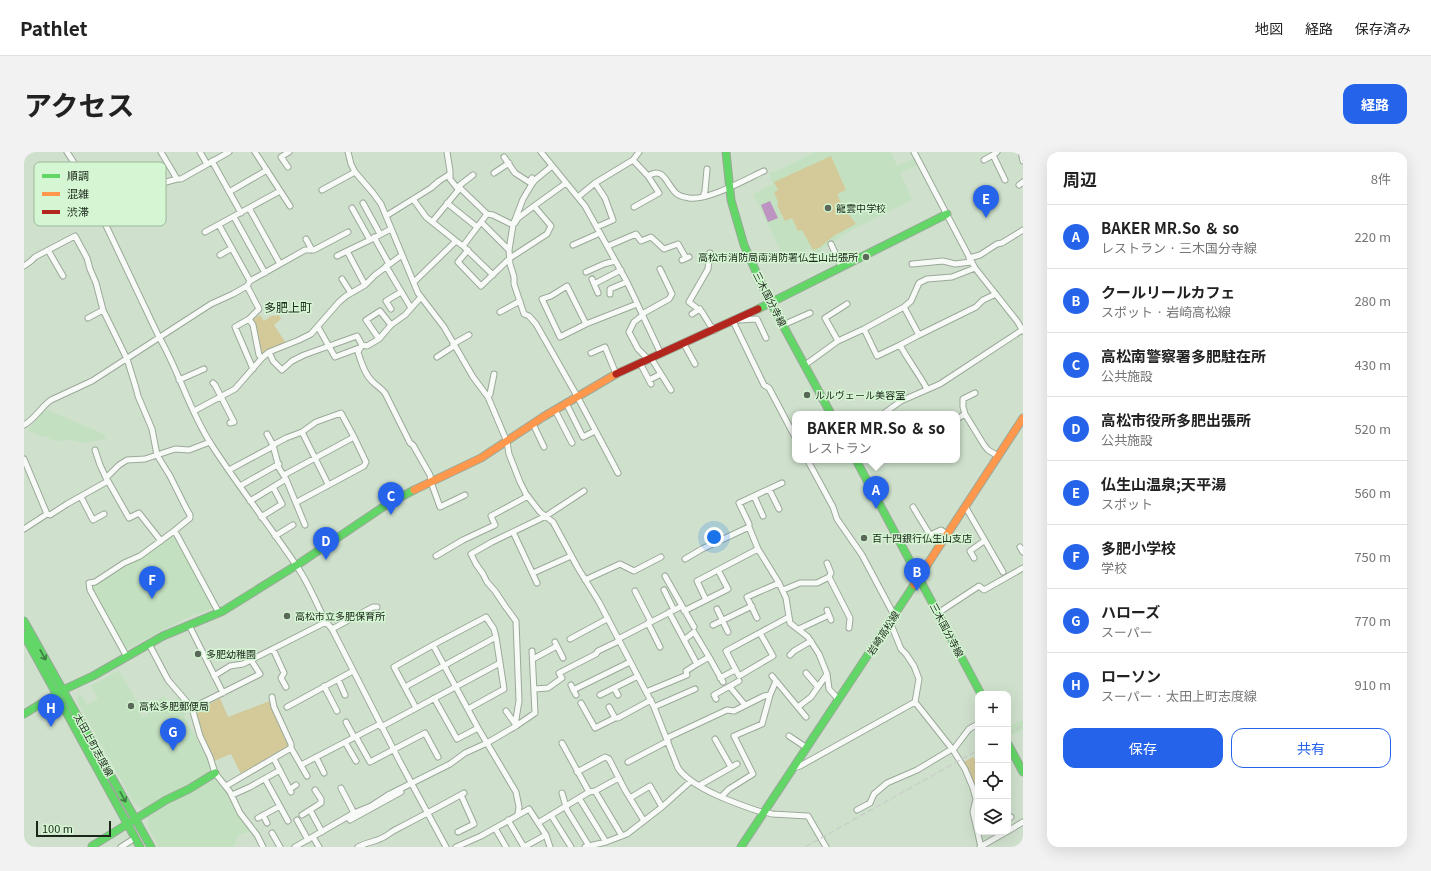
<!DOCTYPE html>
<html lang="ja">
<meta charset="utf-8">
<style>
body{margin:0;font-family:Georgia,"Noto Sans JP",serif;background:#f2f2f2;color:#222}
.controls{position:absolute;right:12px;bottom:12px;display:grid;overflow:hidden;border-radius:8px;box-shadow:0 4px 16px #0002}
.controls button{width:36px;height:36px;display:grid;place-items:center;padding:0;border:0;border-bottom:1px solid #e0e0e0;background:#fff;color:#222;font:20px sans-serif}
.scale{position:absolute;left:12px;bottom:10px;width:75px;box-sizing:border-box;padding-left:4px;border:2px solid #1a271a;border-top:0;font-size:11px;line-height:14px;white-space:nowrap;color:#1a271a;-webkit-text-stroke:3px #d5f6d2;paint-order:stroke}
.you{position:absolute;left:690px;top:385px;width:14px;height:14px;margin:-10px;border:3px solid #fff;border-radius:50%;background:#1a73e8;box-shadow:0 0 0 6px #1a73e833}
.badge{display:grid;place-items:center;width:26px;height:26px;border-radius:50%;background:#2563eb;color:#fff;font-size:13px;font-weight:700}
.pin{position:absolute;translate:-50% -33px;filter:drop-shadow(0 1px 2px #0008)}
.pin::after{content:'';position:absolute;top:21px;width:14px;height:12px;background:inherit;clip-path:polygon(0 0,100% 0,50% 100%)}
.popup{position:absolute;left:768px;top:259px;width:168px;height:52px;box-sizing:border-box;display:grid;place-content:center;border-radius:8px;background:#fff;filter:drop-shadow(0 1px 3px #0005);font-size:13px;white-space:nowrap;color:#767676}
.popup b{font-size:15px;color:#222}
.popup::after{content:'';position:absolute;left:50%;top:100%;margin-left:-8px;border:8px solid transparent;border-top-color:#fff}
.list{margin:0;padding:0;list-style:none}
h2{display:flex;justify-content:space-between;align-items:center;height:52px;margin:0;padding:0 16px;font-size:17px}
h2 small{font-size:13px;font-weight:400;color:#767676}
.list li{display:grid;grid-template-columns:26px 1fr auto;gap:12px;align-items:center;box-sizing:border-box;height:64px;padding:0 16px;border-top:1px solid #e0e0e0}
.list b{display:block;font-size:15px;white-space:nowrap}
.list p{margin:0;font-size:13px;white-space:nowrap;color:#767676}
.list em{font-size:13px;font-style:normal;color:#767676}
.actions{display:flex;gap:8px;padding:12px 16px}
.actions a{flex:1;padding:9px 0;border:1px solid #2563eb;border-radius:12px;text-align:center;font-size:14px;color:#2563eb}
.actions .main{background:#2563eb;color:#fff}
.icon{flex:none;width:22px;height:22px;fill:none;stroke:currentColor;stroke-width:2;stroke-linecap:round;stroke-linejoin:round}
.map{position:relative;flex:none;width:999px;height:695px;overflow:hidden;border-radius:12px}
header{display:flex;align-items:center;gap:24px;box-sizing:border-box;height:56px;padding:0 20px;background:#fff;border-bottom:1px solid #e0e0e0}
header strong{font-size:19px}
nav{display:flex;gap:22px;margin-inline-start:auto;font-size:14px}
.intro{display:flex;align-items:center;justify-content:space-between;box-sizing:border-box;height:96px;padding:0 24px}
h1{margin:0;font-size:28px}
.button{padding:10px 18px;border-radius:12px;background:#2563eb;color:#fff;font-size:14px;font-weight:700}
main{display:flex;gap:24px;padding:0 24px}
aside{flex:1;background:#fff;border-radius:12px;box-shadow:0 4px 16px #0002}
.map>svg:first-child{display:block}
.built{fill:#c3e0c0}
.green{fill:#d4c999}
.water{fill:#bc93c1}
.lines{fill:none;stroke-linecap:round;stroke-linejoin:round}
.street-casing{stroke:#9ba999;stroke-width:7}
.fast-casing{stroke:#9ba999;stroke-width:9}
.slow-casing{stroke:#9ba999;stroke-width:9}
.jam-casing{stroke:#9ba999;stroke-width:9}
.street{stroke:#f8faf8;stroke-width:5}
.fast{stroke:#63d668;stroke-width:7}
.slow{stroke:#ff974d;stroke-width:7}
.jam{stroke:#b3261e;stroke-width:7}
.rail{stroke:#cacfc9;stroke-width:1.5;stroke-dasharray:6 3;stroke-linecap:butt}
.oneway{stroke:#3e7e41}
.poi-dot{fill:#596859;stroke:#d5f6d2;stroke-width:1.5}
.labels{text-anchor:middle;stroke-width:3;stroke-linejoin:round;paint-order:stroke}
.poi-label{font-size:10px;fill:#1a271a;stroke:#d5f6d2;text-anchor:start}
.street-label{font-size:10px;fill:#1a271a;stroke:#d5f6d2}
.quarter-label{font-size:12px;fill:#1a271a;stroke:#d5f6d2}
.key{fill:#d5f6d2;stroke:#9db89b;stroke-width:1}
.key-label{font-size:11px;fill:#1a271a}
</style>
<header>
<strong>Pathlet</strong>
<nav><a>地図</a><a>経路</a><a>保存済み</a></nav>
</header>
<div class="intro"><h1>アクセス</h1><a class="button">経路</a></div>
<main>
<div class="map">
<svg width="999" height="695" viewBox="0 0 999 695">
<rect width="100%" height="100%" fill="#cfe1cd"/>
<path class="built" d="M791 0H867L873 14 891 6 895 13 876 20 888 48 822 81 793 101 788 99 785 96 762 110 729 42 749 32 745 21 757 17Z
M21 257 80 282 82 287 61 291 47 288 38 289 28 288 21 284 18 285 3 278 12 269Z
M147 383 151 384 156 393 189 456 162 466 101 498 67 438 66 432 74 431 83 423Z
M95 518 116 555 118 566 125 562 122 554 140 544 145 551 154 546 163 561 160 563 184 609 190 627 203 640 216 666 228 679 214 683 210 695H135L125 677 124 667 117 656 110 651 53 549 56 541 63 553 74 547 67 533 80 527Z
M999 568V578L985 584 984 575Z"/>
<path class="green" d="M807 4 822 38 813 42 820 58 827 65 832 72 811 83 795 96 789 98 778 78 774 79 768 66 761 69 753 53 754 50 750 40 754 38 750 30Z
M236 163 240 169 247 164 255 163 257 167 250 173 262 191 238 203 228 168Z
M196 546 204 565 246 549 265 595 217 622 207 602 190 609 177 584 171 560Z
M949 605 952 608 954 609V646L938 611Z"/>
<path class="water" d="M746 49 754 66 744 70 737 53Z"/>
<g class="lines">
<defs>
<path id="street" d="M43 0 58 23 135 185C155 219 165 258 187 292 214 334 246 374 274 416 285 432 293 453 302 470L308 477 376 610 422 695
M137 0 153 27
M176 0 183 12
M231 0 266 54
M324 0 327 12 331 20 349 41 357 52 394 141 420 175 449 225 464 245 483 290 485 302 496 330 502 342 516 360 529 370 554 416 575 450 630 555 654 616C668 637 716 653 740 661
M423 0 426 19V27L434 37
M517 0 561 54 603 130 637 202
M890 0 951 116 993 169 999 179
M973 0 969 3 981 28
M997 0 999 9
M480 5 491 21 505 30 508 26
M960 8 969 3
M188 9 217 61
M528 14 511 28 508 32 499 47 489 73 485 98 486 112 490 125V132L500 162 505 164 512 172 553 244 594 321
M264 15 257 5 265 0
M470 21 485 11
M624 24C640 13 643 34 653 42 657 45 661 45 665 46 684 49 722 27 740 19
M571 31 581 46 589 68 573 75
M995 33 999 30
M436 36V33L449 23
M298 38 331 20
M205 40 243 18
M554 45 571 31 609 8
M679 45 681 39 683 17
M389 47 402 65 432 89 439 94 469 123
M339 51 356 82
M423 51 453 75
M510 54 542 31
M610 55 635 41 624 24 609 8 615 0
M225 56 256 112
M328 56 346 88 367 77
M463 62 469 63 489 73
M362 64 407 36 415 29 426 22
M78 65 142 30 153 27H157L205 0
M210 65 241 121
M408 70 436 36 463 62 439 94
M457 70 485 98
M195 73 226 129
M181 80 256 39
M350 85 365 112
M282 87 288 98
M807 92 817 114
M549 93 576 81
M584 94 612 82 617 89 627 85 640 97 654 92 662 106
M24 98 39 124
M444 98 434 110 457 134 486 106 523 82 527 74 510 54 494 66 491 71
M686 101 684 117 665 150 678 160 686 173 691 178
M196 103 208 96
M313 104 323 99
M945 106 956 103 973 92 978 91 999 78
M658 108 665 105
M888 112 919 109 931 112 947 110
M0 114 7 109 11 105 51 84 63 106 66 117 72 131 79 158 103 207 112 236 114 244 128 277 133 303 146 324 162 356 166 363V366L150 379
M362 114 387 156
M562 120 580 112 591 109
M318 127 327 141
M568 127 574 141
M390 130 432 89
M570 132 597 118
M341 133 323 99 346 88
M223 134 235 157 225 167 211 175 229 217
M586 142V137L603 130
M880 155 887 149 895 131 903 127 928 125 951 116
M367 157 362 149 377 140
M476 160 496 149
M618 162 645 147 648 142 636 117
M668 162 676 157
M619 163 610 170 605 180 614 197 624 207
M64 166 79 158
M225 167 229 173 235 203 238 206
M715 168 733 167 742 186
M709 169 740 233 745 236 771 285
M562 172 543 134 527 144 518 147 536 185 562 172 613 152
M759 173 786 161
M294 175 311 205 335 196
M840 177 880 155 895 183 876 193
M895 183 952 155 959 148 972 142
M355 187 342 168 356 159 367 173
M814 189 840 177 853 204 876 193C884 208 895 222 903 237
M429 192 445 183
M660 192 671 212
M338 193 334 200C337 210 341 223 349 230 353 234 357 236 361 241L386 291 389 293 406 323 407 330 416 355 441 343
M245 200 249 209 258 218 268 209 280 203 333 184 338 193 343 194 355 187 367 173 381 163 397 145
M567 201 581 195 592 222
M413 205 430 194
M627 206 647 238
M616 211 627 232
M781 213 814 189 801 166 823 152
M155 228 180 217
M625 228 637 222
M189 231 191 233 210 270 206 271
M951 241 939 247V255L941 262 960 293 964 298 974 304
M464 245 466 242 470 222
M542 251 559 285 571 279
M531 258 548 291
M170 259 211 237 238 206 245 200 275 188 287 182 315 150 322 144 341 133 351 123 378 103
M859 262 877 249 916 232 998 178
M933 267 941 262
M509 272 520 295
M0 273C11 267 17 255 27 248L68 229 187 152 209 142 223 134 226 129 281 98H290L324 80
M278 280 304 332
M243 282 249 293 255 316 262 327 281 373
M71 298 76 313 83 328
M0 307 23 362
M784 309 809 355 813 367 838 403 870 463
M205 318 246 296 249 293 262 286 278 280 292 270 317 261 330 285
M260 323 330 285 342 310 340 314 273 350
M82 326 95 313 103 308 121 307 151 297 165 298 186 290
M216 334 255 312
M745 337 755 357
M730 344 739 364
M57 345 69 368 80 362
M226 349 262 327
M941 354 979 420
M889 355 906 383 917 378 923 382
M237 365 258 352 249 335
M725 375V372L715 351 758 331
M0 377 23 362 26 363 43 352 84 329 105 366 115 361 137 389
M490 382 513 431
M251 384 269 373
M996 395 999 400
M412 404 439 388 471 373 467 364 504 344
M950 406 946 399 960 389
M661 407 678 397 725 375 734 397 755 431 762 446 766 471 784 485 795 502 803 522 805 537 815 548
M803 411 807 421 805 425 826 466 825 476
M509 421 547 404
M641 424 670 475
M561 428 596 412 610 419 637 405
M640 438 650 458
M759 438 776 431H793L805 425
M611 439 627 470
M682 448 673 429 734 397
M693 457 704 480
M803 458 807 468
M660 459 704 437 694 418
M645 460 673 512 685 505 670 480 660 488
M914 461 955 434 960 438 999 416
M733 466 723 445 755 431
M866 470 877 497 882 502 890 514 895 527 891 550 929 598 941 617 949 636 952 647 949 660 957 695
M624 471 636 495
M165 473 199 541
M689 473 728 454
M308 477 349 455H353
M775 477 805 463
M736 481 749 504 715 524 702 499 765 465
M546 487 583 467
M594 487 658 454
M531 490 539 506
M125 492 144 528 168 556
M409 493 454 576 492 640 495 655 494 662
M249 497 260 521 257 526 262 535
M766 503 770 499 787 489
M103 505 66 438 65 431 71 430 100 411 116 404 150 379 153 383 195 461
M685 505 699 530
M509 507 533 494
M227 508 236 522 168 556 176 584 186 605 191 621 206 640 216 661 233 683 239 695
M782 521 794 535
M190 524 206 514 219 512 302 470
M748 524 782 565
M696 526 711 518
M314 527 321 543
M547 533 552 543
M300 534 313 559
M381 535 472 485
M706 535 721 553
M590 536 594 543
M511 537 524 536 538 526 535 521 572 502 574 499 595 489
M549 538 606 510
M622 540 663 523 662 519 673 512
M576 543 614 524
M410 546 433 587 454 576
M692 547 690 543 715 529
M557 551 571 576 591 566H594L627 548
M263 555 329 519
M585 555 591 566
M630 555 671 537
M774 555 787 545 803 522
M392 556 370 515 409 493 462 465 470 477 472 485 480 537 444 557
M482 559 492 573
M322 570 330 585
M492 574V567L495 549 492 469 481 454 471 439 463 430 459 422 452 412 447 402 468 390 522 364 560 339
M357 575 476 511
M765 584 783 596
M332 585 346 610 401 581 414 605
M643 586 703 558 710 559 740 544 746 543
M691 587 707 615
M321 590 332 609
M538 591 565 640
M267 596 283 624
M929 598 945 577 954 572
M292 605 300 621
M250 607 267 640
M604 610 644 589
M277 613 356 572
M769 616 776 614 891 550
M553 620 581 605 585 607 601 638 620 669
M241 627 264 669
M676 633 713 612
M202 634 267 596V592L250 555 248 545
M317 636 330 661
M266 637 272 633
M571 639 598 684
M538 641 543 658 565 694
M208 643 226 635 256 618
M697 645 705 637 729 622 710 584 738 572 746 543 752 529
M555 646 582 690
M606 646 626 634 638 655
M286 658 298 680
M833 658 846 651 850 642 863 631 893 618 928 597
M741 660 748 662 784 664 802 695
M239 663 243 671
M278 663 297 651V647L291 638
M527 663 547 695
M984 663 987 665
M234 666 256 654
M273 668 284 688
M326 668 377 640
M484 668 500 695
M514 671 565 640 571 639 595 626
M471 676 482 695
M984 679 999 670
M434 680 450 672 437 643
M248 681 256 695
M289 685 295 695
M97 695 111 686
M271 695 330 661 347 654 364 643 426 612 441 601 463 591 492 574 511 561 508 499
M334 695C343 690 351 690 360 685 364 683 367 680 371 678 394 666 417 654 440 641
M432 695 457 684 505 657 522 683 526 695
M500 695 522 683
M561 695 582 690 603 682 638 655 667 629
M956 695 982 680"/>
<path id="fast" d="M702 0 707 48 720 93 742 142 807 262
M734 157 923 62
M832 308 957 542
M0 469 127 695
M0 483 116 695
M0 562 39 538 69 524 139 484 199 459 276 411 362 353 390 338
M984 592 999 620
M68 694 142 648 165 637 191 621
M717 695 890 433"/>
<path id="slow" d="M390 338 457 306 519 265 592 222
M890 433 999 266"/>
<path id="jam" d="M592 222 734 157"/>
</defs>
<use href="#street" class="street-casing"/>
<use href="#fast" class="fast-casing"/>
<use href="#slow" class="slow-casing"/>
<use href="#jam" class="jam-casing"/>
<use href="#street" class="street"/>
<use href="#fast" class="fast"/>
<use href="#slow" class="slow"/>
<use href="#jam" class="jam"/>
<path class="rail" d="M984 581 999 574
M781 695 954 598"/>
</g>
<defs><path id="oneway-shaft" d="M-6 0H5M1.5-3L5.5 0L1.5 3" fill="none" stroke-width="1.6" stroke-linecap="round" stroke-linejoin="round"/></defs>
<g class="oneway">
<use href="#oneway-shaft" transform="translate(19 503) rotate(61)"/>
<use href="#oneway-shaft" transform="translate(99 645) rotate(61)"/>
</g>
<g class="poi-dot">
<circle cx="804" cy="56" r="4"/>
<circle cx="842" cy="105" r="4"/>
<circle cx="783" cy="243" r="4"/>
<circle cx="840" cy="386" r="4"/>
<circle cx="263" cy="464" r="4"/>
<circle cx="174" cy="502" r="4"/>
<circle cx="107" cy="554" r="4"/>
</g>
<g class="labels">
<g class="poi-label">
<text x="812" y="60">龍雲中学校</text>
<text x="834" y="109" text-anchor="end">高松市消防局南消防署仏生山出張所</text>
<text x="791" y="247">ルルヴェール美容室</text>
<text x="848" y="390">百十四銀行仏生山支店</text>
<text x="271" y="468">高松市立多肥保育所</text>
<text x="182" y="506">多肥幼稚園</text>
<text x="115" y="558">高松多肥郵便局</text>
</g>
<g class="street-label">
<text transform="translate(746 147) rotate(63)" y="4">三木国分寺線</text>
<text transform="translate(923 478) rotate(62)" y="4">三木国分寺線</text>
<text transform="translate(859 481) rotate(-57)" y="4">岩崎高松線</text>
<text transform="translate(70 593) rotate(61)" y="4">太田上町志度線</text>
</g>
<g class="quarter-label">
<text x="264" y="160">多肥上町</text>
</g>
</g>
<rect x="10" y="10" width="132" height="64" rx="6" class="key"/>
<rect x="18" y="22" width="18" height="4" fill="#63d668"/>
<rect x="18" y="40" width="18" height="4" fill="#ff974d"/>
<rect x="18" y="58" width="18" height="4" fill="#b3261e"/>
<g class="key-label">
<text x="43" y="28">順調</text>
<text x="43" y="46">混雑</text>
<text x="43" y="64">渋滞</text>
</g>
</svg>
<div class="controls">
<button>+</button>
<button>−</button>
<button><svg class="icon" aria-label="locate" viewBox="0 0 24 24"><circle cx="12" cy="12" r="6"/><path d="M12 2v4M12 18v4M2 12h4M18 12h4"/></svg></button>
<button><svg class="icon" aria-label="layers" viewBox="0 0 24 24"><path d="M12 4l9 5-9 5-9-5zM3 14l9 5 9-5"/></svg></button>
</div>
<div class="scale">100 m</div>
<div class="you"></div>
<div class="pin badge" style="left:852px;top:357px">A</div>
<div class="popup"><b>BAKER MR.So ＆ so</b>レストラン</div>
<div class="pin badge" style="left:893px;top:439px">B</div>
<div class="pin badge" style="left:367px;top:363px">C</div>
<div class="pin badge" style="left:302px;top:408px">D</div>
<div class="pin badge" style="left:962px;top:66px">E</div>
<div class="pin badge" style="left:128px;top:447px">F</div>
<div class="pin badge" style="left:149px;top:599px">G</div>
<div class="pin badge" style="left:27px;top:575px">H</div>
</div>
<aside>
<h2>周辺<small>8件</small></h2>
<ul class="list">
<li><span class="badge">A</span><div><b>BAKER MR.So ＆ so</b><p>レストラン · 三木国分寺線</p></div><em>220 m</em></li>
<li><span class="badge">B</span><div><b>クールリールカフェ</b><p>スポット · 岩崎高松線</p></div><em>280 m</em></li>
<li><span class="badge">C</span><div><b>高松南警察署多肥駐在所</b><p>公共施設</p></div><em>430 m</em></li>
<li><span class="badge">D</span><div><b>高松市役所多肥出張所</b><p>公共施設</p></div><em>520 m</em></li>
<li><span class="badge">E</span><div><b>仏生山温泉;天平湯</b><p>スポット</p></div><em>560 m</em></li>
<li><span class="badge">F</span><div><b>多肥小学校</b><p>学校</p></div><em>750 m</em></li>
<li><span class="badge">G</span><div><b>ハローズ</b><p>スーパー</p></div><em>770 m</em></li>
<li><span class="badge">H</span><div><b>ローソン</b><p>スーパー · 太田上町志度線</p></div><em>910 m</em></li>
</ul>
<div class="actions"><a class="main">保存</a><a>共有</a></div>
</aside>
</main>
